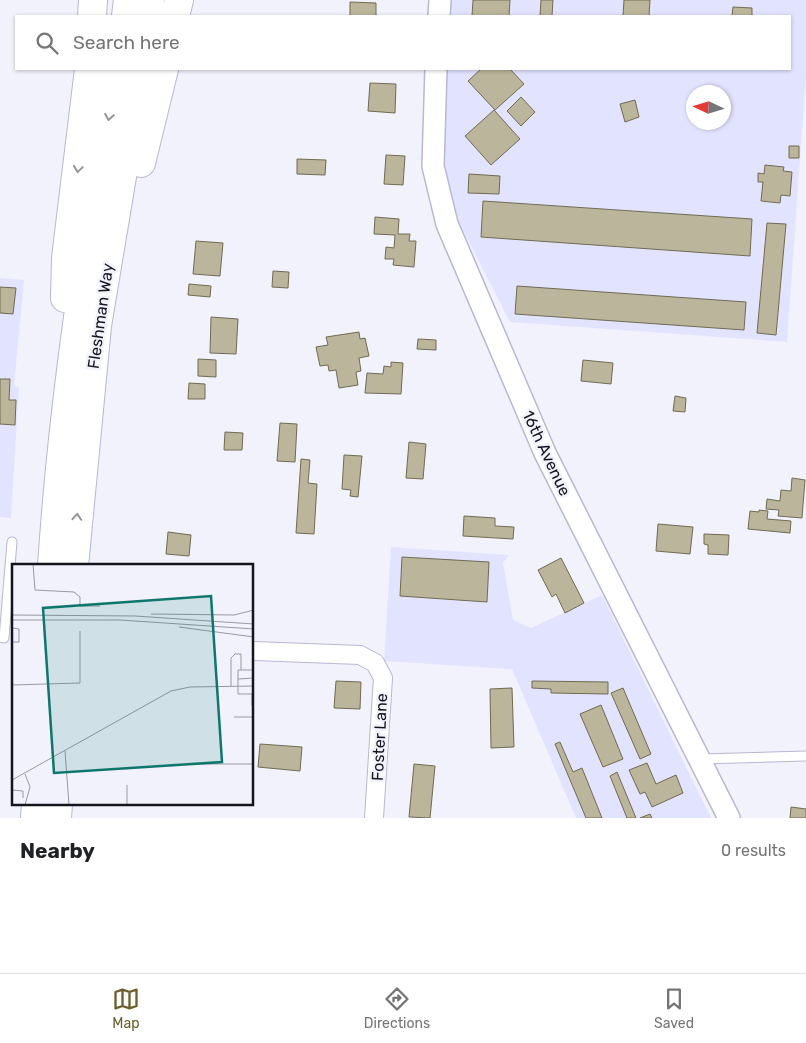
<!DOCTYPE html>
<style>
body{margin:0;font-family:Rubik,sans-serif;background:#f6f6f6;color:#202124}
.compass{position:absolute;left:686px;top:85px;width:45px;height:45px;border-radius:50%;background:#fff;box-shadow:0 1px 4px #0004;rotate:274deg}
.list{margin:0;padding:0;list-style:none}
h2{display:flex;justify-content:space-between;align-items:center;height:65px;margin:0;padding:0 20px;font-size:21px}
h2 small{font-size:16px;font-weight:400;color:#757577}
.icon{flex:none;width:28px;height:28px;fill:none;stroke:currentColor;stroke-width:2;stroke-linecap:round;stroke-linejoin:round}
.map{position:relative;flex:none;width:806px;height:818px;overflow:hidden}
.search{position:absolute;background:#fff;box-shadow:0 1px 4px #0004;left:15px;right:15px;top:15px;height:55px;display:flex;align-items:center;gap:12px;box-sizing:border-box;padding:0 18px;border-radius:0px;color:#757577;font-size:19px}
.sheet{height:155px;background:#fff}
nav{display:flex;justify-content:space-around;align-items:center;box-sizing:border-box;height:70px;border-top:1px solid #e0e0e0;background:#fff;font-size:14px;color:#757577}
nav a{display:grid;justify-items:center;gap:2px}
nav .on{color:#6b5f2c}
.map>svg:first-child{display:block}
.built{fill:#e2e4ff;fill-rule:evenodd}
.building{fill:#bbb59b;stroke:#706a53}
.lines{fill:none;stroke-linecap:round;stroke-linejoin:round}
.service-casing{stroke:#b7b8d2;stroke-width:11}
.minor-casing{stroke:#b7b8d2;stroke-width:20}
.tertiary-casing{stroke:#b7b8d2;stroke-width:24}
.primary-casing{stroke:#b7b8d2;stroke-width:30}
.service{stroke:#fff;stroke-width:9}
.minor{stroke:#fff;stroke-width:18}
.tertiary{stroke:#fff;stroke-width:21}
.primary{stroke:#fff;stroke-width:28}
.oneway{stroke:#959599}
.labels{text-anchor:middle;stroke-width:5;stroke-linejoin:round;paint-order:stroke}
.street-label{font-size:16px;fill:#14141d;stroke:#f1f2fc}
.inset-road{fill:none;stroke:#9999a3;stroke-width:1}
.view{fill:#0f766e;fill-opacity:0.15;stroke:#0f766e;stroke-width:2.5}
.inset-edge{fill:none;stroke:#14141d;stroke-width:2.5}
</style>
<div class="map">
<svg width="806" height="818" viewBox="0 0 806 818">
<rect width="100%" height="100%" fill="#f1f2fc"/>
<path class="built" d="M451 0H806V75L787 342 510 322 444 193 442 142 446 69H790V16H450ZM694 92H724V122H694Z
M0 278 24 280 14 386 19 387 11 518 0 517Z
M391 547 509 555 503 563 513 620 531 628 602 595 711 818H576L512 669 384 661Z"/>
<path class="building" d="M473 0H510L509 16H472Z
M541 0H553L552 16H540Z
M624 0H650L649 16H623Z
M350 2 376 3V16H350Z
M733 7 752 8V16H732Z
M481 69H510L524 84 495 110 468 81Z
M370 83 396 84 395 113 368 111Z
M521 97 535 112 521 126 507 111Z
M635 100 639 117 625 122 620 104Z
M494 110 520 139 491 165 465 136Z
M789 146H799V158H789Z
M386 155 405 156 403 185 384 184Z
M297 159 326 160 325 175 297 174Z
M765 165 784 167 783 171 792 172 790 196 781 195 780 203 761 201 763 182H758V173L764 174Z
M469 174 500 176 499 194 468 193Z
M483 201 752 219 750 256 481 237Z
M375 217 399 219 398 234H410L409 241H416L414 267 393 265 394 259H385L386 247 394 248 395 235 374 234Z
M767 223 786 224 776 335 757 333Z
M196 241 223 243 220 276 193 274Z
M273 271 289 272 288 288 272 287Z
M189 284 211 286 210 297 188 295Z
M517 286 746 302 744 330 515 314Z
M0 287 16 288 13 314 0 313Z
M211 317 238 319 236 354 210 353Z
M359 332 360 339 365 338 369 356 359 358 361 371 356 372 358 385 339 388 336 370 329 371 328 365 320 366 316 347 328 345 326 337Z
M418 339 436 340V350L417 349Z
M198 359 216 360V377L198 376Z
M583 360 613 363 611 384 581 381Z
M391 362 403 363 401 394 365 393 367 373 383 374 384 366 391 367Z
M0 379H10L9 400H16L15 425 0 424Z
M189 383 205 384V399H188Z
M675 396 686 398 685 412 673 411Z
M280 423 297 424 295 462 277 461Z
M225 432 243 433 242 450H224Z
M409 442 426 444 423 479 406 478Z
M344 455 362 456 358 497 350 496 351 490 342 489Z
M301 459 310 460 308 483 317 484 314 534 296 533Z
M792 478 805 480 802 518 778 516 779 510 766 509 767 499 780 501 781 490 791 491Z
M759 510 768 511 767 519 791 521 790 533 748 529 750 511 759 512Z
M464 516 495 518V526L514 527 513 539 463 536Z
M658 524 693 527 690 554 656 551Z
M168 532 191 535 189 556 166 554Z
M704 534 729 535 728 555 708 554V545L704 544Z
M402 557 489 562 487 602 400 596Z
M561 558 584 603 565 613 556 594 552 597 538 570Z
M336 681 361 682 360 709 334 708Z
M532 681 608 682V694L551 693V689L532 688Z
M512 688 514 747 491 748 490 689Z
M623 688 651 754 640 759 611 693Z
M601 705 623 759 603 767 580 714Z
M560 742 573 772 582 768 602 818H586L555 744Z
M260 744 302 747 300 771 258 767Z
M647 763 656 784 676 775 683 793 652 807 645 792 640 794 629 770Z
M414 764 435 766 430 818 409 817Z
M617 772 636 818H627L610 776Z
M791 807 806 809V818H790Z
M650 814 652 818H640Z"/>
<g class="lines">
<defs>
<path id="service" d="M0 637 4 638 12 542
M700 759 806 756"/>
<path id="minor" d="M252 651 360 655 375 663 383 678 374 818"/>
<path id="tertiary" d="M439 16 440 0
M436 69 433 166 447 224 545 453 729 818"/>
<path id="primary" d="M92 16 93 0
M126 16 128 0
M148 16 150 0
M175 16 179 0
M141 163 164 69
M65 298 66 258 89 69
M52 566C63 398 89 234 117 69
M74 566 97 326 140 69
M35 818 36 804
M57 818 58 804"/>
</defs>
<use href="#service" class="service-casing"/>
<use href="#minor" class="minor-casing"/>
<use href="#tertiary" class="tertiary-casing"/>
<use href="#primary" class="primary-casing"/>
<use href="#service" class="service"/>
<use href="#minor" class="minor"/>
<use href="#tertiary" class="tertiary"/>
<use href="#primary" class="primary"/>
</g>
<defs><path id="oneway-chevron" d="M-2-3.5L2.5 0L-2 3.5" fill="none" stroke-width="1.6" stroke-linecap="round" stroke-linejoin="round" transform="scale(1.25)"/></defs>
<g class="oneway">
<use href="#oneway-chevron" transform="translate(109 117) rotate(100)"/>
<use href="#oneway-chevron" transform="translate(78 169) rotate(98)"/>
<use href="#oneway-chevron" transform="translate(77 517) rotate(-86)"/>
</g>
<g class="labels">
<g class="street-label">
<text transform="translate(100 316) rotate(-82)" y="6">Fleshman Way</text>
<text transform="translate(547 453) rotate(65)" y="6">16th Avenue</text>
<text transform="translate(379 737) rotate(-87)" y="6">Foster Lane</text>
</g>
</g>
<g transform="translate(12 564)">
<rect width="241" height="241" fill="#f1f2fc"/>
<path class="inset-road" d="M21 0 23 26 62 28 68 33V42H88M139 50 222 51 242 46M0 51 123 52 242 60M0 56H108L242 65M167 63 242 73M0 64 7 65V78H0M226 115 242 114M0 121 68 119V67M219 122V94L223 90H229V106M240 142V130H226V106H242M222 153H242M53 187 57 241M175 200H242M13 210 18 223 13 241M0 216 159 127 178 123 242 122M0 226 11 227V234M115 241V221"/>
<path class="view" d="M199 32 210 198 42 209 31 44Z"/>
<rect width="241" height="241" class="inset-edge"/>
</g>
</svg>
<svg class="compass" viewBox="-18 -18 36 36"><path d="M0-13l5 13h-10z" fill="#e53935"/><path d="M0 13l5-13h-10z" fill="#757577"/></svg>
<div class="search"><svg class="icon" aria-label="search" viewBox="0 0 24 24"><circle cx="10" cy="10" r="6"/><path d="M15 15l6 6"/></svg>Search here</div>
</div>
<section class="sheet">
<h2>Nearby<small>0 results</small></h2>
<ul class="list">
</ul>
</section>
<nav>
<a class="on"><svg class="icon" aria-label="map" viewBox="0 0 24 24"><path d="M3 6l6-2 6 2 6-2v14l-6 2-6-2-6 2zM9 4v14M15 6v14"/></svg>Map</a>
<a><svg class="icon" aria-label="directions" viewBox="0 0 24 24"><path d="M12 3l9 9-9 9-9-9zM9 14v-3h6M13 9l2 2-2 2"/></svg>Directions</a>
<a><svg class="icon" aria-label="saved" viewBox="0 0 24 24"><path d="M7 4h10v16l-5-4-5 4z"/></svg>Saved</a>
</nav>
